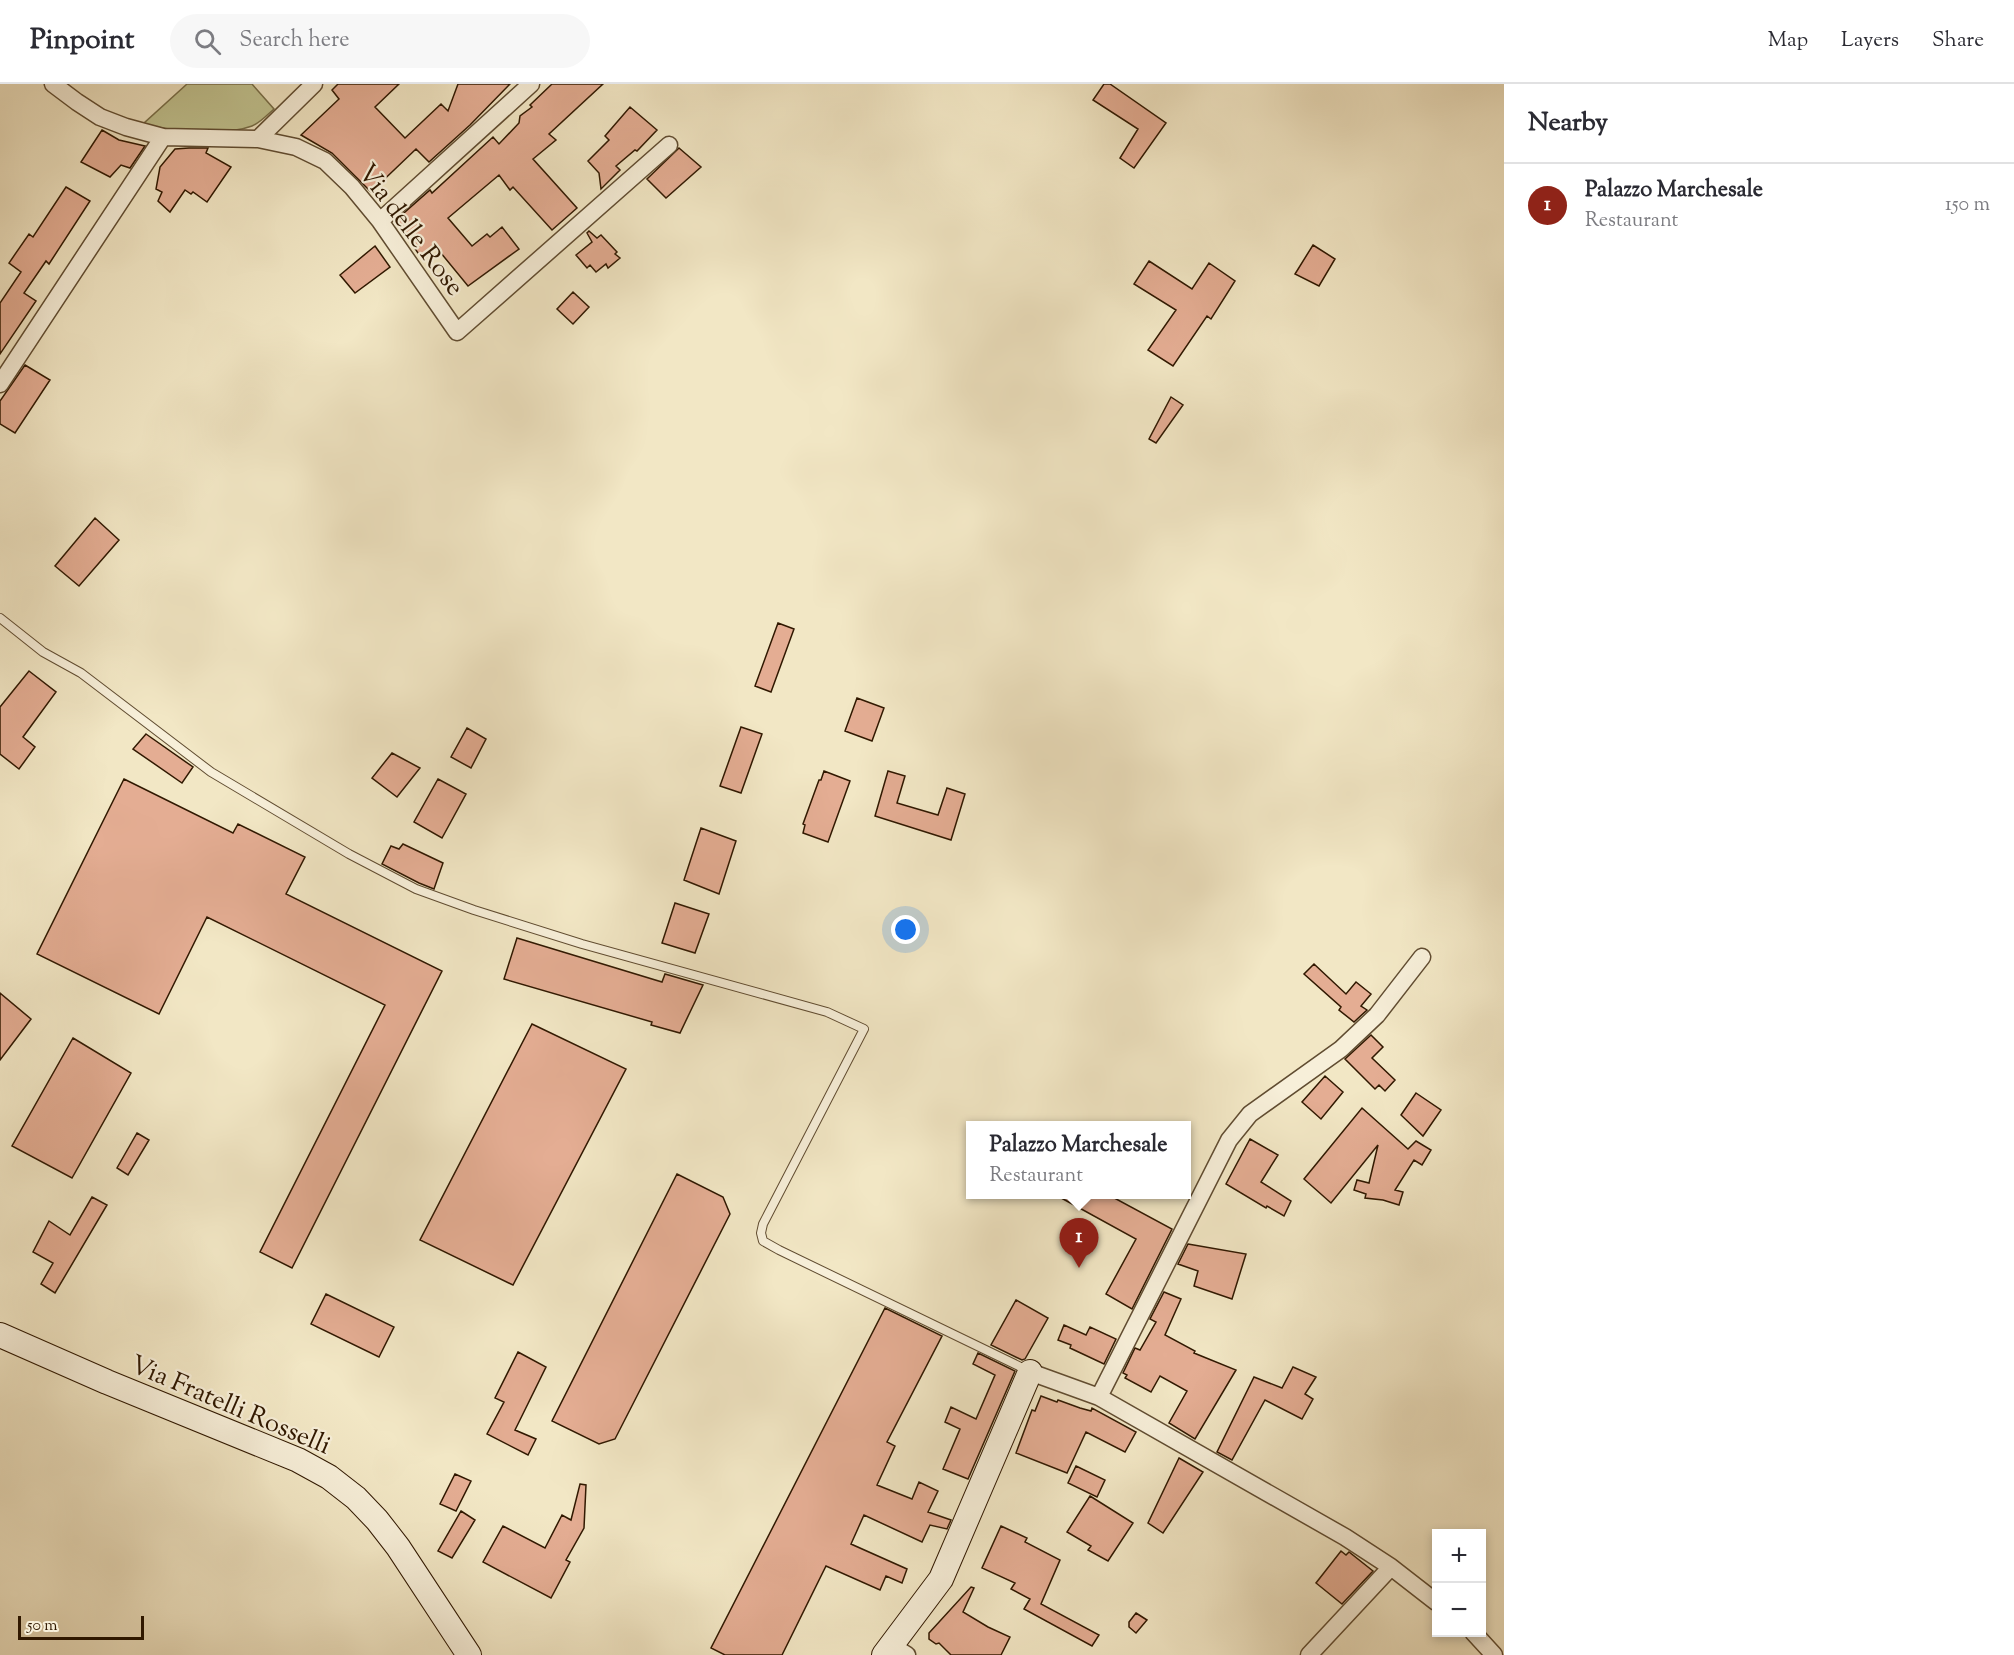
<!DOCTYPE html>
<meta charset="utf-8">
<style>
body{margin:0;font-family:"Sorts Mill Goudy",serif;background:#f7f7f7;color:#2b2b33}
.controls{position:absolute;right:18px;bottom:18px;display:grid;overflow:hidden;border-radius:0px;box-shadow:0 3px 9px #0003}
.controls button{width:54px;height:54px;display:grid;place-items:center;padding:0;border:0;border-bottom:2px solid #e1e1e2;background:#fff;color:#2b2b33;font:30px sans-serif}
.scale{position:absolute;left:18px;bottom:15px;width:126px;box-sizing:border-box;padding-left:6px;border:3px solid #301800;border-top:0;font-size:16px;line-height:21px;white-space:nowrap;color:#301800;-webkit-text-stroke:4px #f7efd9;paint-order:stroke}
.you{position:absolute;left:906px;top:846px;width:21px;height:21px;margin:-15px;border:4px solid #fff;border-radius:50%;background:#1a73e8;box-shadow:0 0 0 9px #1a73e833}
.badge{display:grid;place-items:center;width:39px;height:39px;border-radius:50%;background:#8f2418;color:#fff;font-size:20px;font-weight:700}
.pin{position:absolute;translate:-50% -50px;filter:drop-shadow(0 2px 3px #0008)}
.pin::after{content:'';position:absolute;top:32px;width:21px;height:18px;background:inherit;clip-path:polygon(0 0,100% 0,50% 100%)}
.popup{position:absolute;left:966px;top:1037px;width:225px;height:78px;box-sizing:border-box;display:grid;place-content:center;border-radius:0px;background:#fff;filter:drop-shadow(0 2px 4px #0005);font-size:20px;white-space:nowrap;color:#7c7c81}
.popup b{font-size:22px;color:#2b2b33}
.popup::after{content:'';position:absolute;left:50%;top:100%;margin-left:-12px;border:12px solid transparent;border-top-color:#fff}
.list{margin:0;padding:0;list-style:none}
h2{display:flex;justify-content:space-between;align-items:center;height:78px;margin:0;padding:0 24px;font-size:26px}
h2 small{font-size:20px;font-weight:400;color:#7c7c81}
.list li{display:grid;grid-template-columns:39px 1fr auto;gap:18px;align-items:center;box-sizing:border-box;height:84px;padding:0 24px;border-top:2px solid #e1e1e2}
.list b{display:block;font-size:22px;white-space:nowrap}
.list p{margin:0;font-size:20px;white-space:nowrap;color:#7c7c81}
.list em{font-size:20px;font-style:normal;color:#7c7c81}
.icon{flex:none;width:33px;height:33px;fill:none;stroke:currentColor;stroke-width:2;stroke-linecap:round;stroke-linejoin:round}
.map{position:relative;flex:none;width:1504px;height:1571px;overflow:hidden}
header{display:flex;align-items:center;gap:36px;box-sizing:border-box;height:84px;padding:0 30px;background:#fff;border-bottom:2px solid #e1e1e2}
header strong{font-size:28px}
nav{display:flex;gap:33px;margin-inline-start:auto;font-size:21px}
.search{width:420px;height:54px;background:#f7f7f7;display:flex;align-items:center;gap:15px;box-sizing:border-box;padding:0 21px;border-radius:33px;color:#7c7c81;font-size:22px}
main{display:flex}
aside{flex:1;background:#fff}
.map>svg:first-child{display:block}
.green{fill:#c1c390;stroke:#786e48;stroke-width:1.5}
.building{fill:#e4ad93;stroke:#301800;stroke-width:1.5}
.lines{fill:none;stroke-linecap:round;stroke-linejoin:round}
.lane-casing{stroke:#604c31;stroke-width:10}
.street-casing{stroke:#604c31;stroke-width:19}
.secondary-casing{stroke:#301800;stroke-width:26}
.lane{stroke:#f7efd9;stroke-width:8}
.street{stroke:#f7efd9;stroke-width:16}
.secondary{stroke:#f7efd9;stroke-width:24}
.labels{text-anchor:middle;stroke-width:4.5;stroke-linejoin:round;paint-order:stroke}
.street-label{font-size:26px;fill:#301800;stroke:#f7efd9}
</style>
<header>
<strong>Pinpoint</strong>
<div class="search"><svg class="icon" aria-label="search" viewBox="0 0 24 24"><circle cx="10" cy="10" r="6"/><path d="M15 15l6 6"/></svg>Search here</div>
<nav><a>Map</a><a>Layers</a><a>Share</a></nav>
</header>
<main>
<div class="map">
<svg width="1504" height="1571" viewBox="0 0 1504 1571">
<rect width="100%" height="100%" fill="#f2e7c5"/>
<filter id="stains"><feTurbulence type="fractalNoise" baseFrequency=".00333" numOctaves="4"/><feColorMatrix values="0 0 0 0 .2 0 0 0 0 .09 0 0 0 0 .02 0 0 0 .5 -.17"/></filter>
<radialGradient id="worn" r=".72"><stop offset=".6" stop-color="#630" stop-opacity="0"/><stop offset="1" stop-color="#630" stop-opacity=".3"/></radialGradient>
<path class="green" d="M187 0H252L274 25C267 31 260 39 252 42 226 52 169 47 143 40Z"/>
<path class="building" d="M338 0H399L375 23 405 54 441 20 448 27 458 0H510L470 41 429 78 416 65 371 108 332 69 301 51 339 15 332 6Z
M552 0H603L549 50 556 56 533 75 577 124 552 146 513 103 510 106 499 91 448 134 472 162 487 150 490 153 502 143 519 165 468 202 436 163 422 175 396 136 430 106 432 109 493 53 499 60 519 39 520 32 532 23 530 21Z
M1104 0H1110L1166 39 1134 84 1120 74 1138 45 1093 16Z
M630 23 657 46 637 67 635 66 616 82 620 86 601 105 599 89 588 77 609 56 605 52Z
M102 46 119 56 145 62 130 84 121 81 110 93 81 78Z
M189 64H208L206 69 231 83 207 118 193 108 191 110 185 106 170 128 158 117 162 108 156 105 160 83 175 65Z
M679 64 701 83 666 114 647 95Z
M66 103 90 117 49 180 46 177 24 209 36 217 0 270V219L21 188 9 179 29 150 33 153Z
M589 147 597 154 601 151 617 168 615 170 620 174 608 184 606 180 596 188 590 181 587 184 576 171 592 158 587 149Z
M1313 161 1335 175 1319 202 1295 190Z
M375 162 390 183 355 209 340 191Z
M1149 177 1192 205 1209 179 1235 197 1211 235 1207 232 1173 282 1148 266 1176 226 1134 200Z
M573 208 589 223 573 240 557 225Z
M25 281 50 296 15 349 0 340V317Z
M1171 313 1183 321 1156 359 1149 355Z
M95 434 119 456 79 502 55 482Z
M778 539 794 545 771 608 755 602Z
M29 587 56 608 23 653 35 663 19 685 0 670V623Z
M857 614 884 624 872 657 845 647Z
M741 643 762 650 741 709 720 702Z
M467 644 486 655 471 684 451 673Z
M146 650 193 683 182 699 133 665Z
M392 669 420 684 397 713 372 694Z
M824 687 850 697 828 758 803 749 805 741 803 740 819 696H821Z
M888 687 905 692 897 719 938 731 947 704 965 710 951 756 875 732Z
M124 695 233 749 238 740 305 773 286 810 442 887 292 1184 260 1168 385 921 207 833 159 930 37 870Z
M438 695 466 710 442 754 414 738Z
M701 744 736 757 719 810 684 796Z
M403 760 443 779 434 805 419 799 382 780 391 762 399 765Z
M675 819 709 830 695 869 662 859Z
M517 854 662 898 665 890 703 901 680 949 651 941 652 938 504 895Z
M1314 880 1346 910 1356 898 1371 910 1361 922 1367 926 1354 938 1339 926 1341 923 1304 890Z
M0 909 31 935 0 976Z
M532 940 626 985 513 1201 420 1156Z
M1371 951 1383 963 1372 974 1395 996 1385 1007 1379 1001 1375 1005 1345 975Z
M73 954 131 989 72 1094 12 1062Z
M1325 992 1343 1008 1321 1035 1302 1018Z
M1416 1009 1441 1026 1423 1052 1401 1031Z
M1362 1024 1408 1065 1416 1057 1431 1066 1422 1081 1414 1076 1395 1106 1403 1108 1399 1121 1383 1116 1365 1114 1366 1110 1354 1106 1357 1096 1369 1099 1378 1061 1331 1119 1304 1095Z
M137 1049 149 1056 128 1091 117 1084Z
M1250 1055 1278 1071 1261 1098 1291 1117 1284 1132 1267 1122 1266 1124 1226 1100Z
M677 1090 723 1113 730 1130 615 1355 599 1360 552 1337Z
M1054 1110H1107L1172 1145 1132 1225 1106 1210 1136 1155Z
M92 1113 107 1121 55 1209 41 1200 53 1179 33 1168 49 1137 70 1151Z
M1188 1160 1246 1170 1232 1215 1194 1202 1198 1187 1178 1180Z
M1164 1208 1181 1215 1165 1251 1195 1267 1194 1269 1236 1286 1195 1355 1169 1339 1187 1307 1160 1292 1151 1308 1125 1294 1127 1291 1123 1289 1135 1264 1140 1266 1156 1238 1150 1235Z
M326 1210 394 1243 379 1273 311 1240Z
M1016 1216 1048 1234 1025 1275 1022 1276 991 1261Z
M885 1224 942 1252 887 1358 895 1362 877 1401 912 1415 919 1398 938 1407 928 1428 951 1436 947 1445 930 1441 922 1458 864 1431 851 1460 907 1485 902 1499 886 1492 880 1506 826 1482 782 1571H725L711 1564Z
M1064 1241 1086 1251 1090 1243 1116 1255 1104 1280 1070 1264 1071 1261 1058 1256Z
M518 1268 546 1283 515 1346 536 1355 528 1371 487 1350 504 1318 495 1314Z
M978 1269 1015 1287 968 1395 943 1385 960 1345 945 1338 951 1323 976 1335 995 1291 973 1280Z
M1293 1283 1316 1293 1305 1310 1313 1315 1302 1335 1265 1316 1232 1376 1217 1368 1254 1293 1282 1304Z
M1041 1312 1057 1318 1058 1316 1080 1324 1091 1327 1092 1324 1136 1348 1125 1368 1086 1348 1067 1389 1016 1369 1032 1326 1035 1327Z
M1179 1374 1203 1388 1163 1449 1148 1439Z
M1076 1382 1105 1396 1097 1413 1068 1399Z
M455 1390 471 1397 456 1427 440 1420Z
M580 1400 586 1401 584 1444 566 1476 570 1478 551 1514 483 1478 503 1442 545 1464 562 1431 571 1436Z
M1090 1412 1133 1439 1108 1477 1088 1466 1091 1462 1067 1448Z
M461 1427 475 1436 452 1474 438 1467Z
M1001 1442 1027 1454 1025 1458 1060 1476 1041 1520 1099 1551 1092 1562 1024 1525 1030 1515 1011 1505 1015 1499 982 1484Z
M1341 1467 1346 1471 1349 1468 1373 1487 1342 1520 1316 1499Z
M971 1503 974 1504 963 1528 988 1543 1010 1553 1001 1571H951L939 1559 936 1560 929 1555V1549Z
M1136 1529 1147 1536 1136 1549 1129 1543V1538Z"/>
<g class="lines">
<defs>
<path id="lane" d="M0 534 43 568 81 589 211 688 349 770 416 805 474 826 582 860 827 928 864 945 763 1140 761 1149 763 1157 779 1166 1029 1287"/>
<path id="street" d="M53 0 77 18 100 33 126 43 163 53 258 55 296 63 325 77 352 103 380 137 457 248 669 61
M258 55 314 0
M380 137 531 0
M0 300 163 53
M1030 1288 1099 1313 1345 1453 1391 1483 1436 1518
M1099 1313 1229 1056 1250 1030 1341 965 1377 931 1422 873
M1473 1548 1494 1571
M891 1561 907 1571
M1309 1571 1391 1483"/>
<path id="secondary" d="M0 1251 107 1298 298 1376 329 1393 356 1414 377 1436 398 1463 469 1571
M884 1571 941 1495 1030 1288"/>
</defs>
<use href="#lane" class="lane-casing"/>
<use href="#street" class="street-casing"/>
<use href="#secondary" class="secondary-casing"/>
<use href="#lane" class="lane"/>
<use href="#street" class="street"/>
<use href="#secondary" class="secondary"/>
</g>
<g class="labels">
<g class="street-label">
<text transform="translate(412 145) rotate(53)" y="9">Via delle Rose</text>
<text transform="translate(231 1320) rotate(23)" y="9">Via Fratelli Rosselli</text>
</g>
</g>
<rect width="100%" height="100%" filter="url(#stains)"/>
<rect width="100%" height="100%" fill="url(#worn)"/>
</svg>
<div class="controls">
<button>+</button>
<button>−</button>
</div>
<div class="scale">50 m</div>
<div class="you"></div>
<div class="pin badge" style="left:1079px;top:1184px">1</div>
<div class="popup"><b>Palazzo Marchesale</b>Restaurant</div>
</div>
<aside>
<h2>Nearby<small></small></h2>
<ul class="list">
<li><span class="badge">1</span><div><b>Palazzo Marchesale</b><p>Restaurant</p></div><em>150 m</em></li>
</ul>
</aside>
</main>
